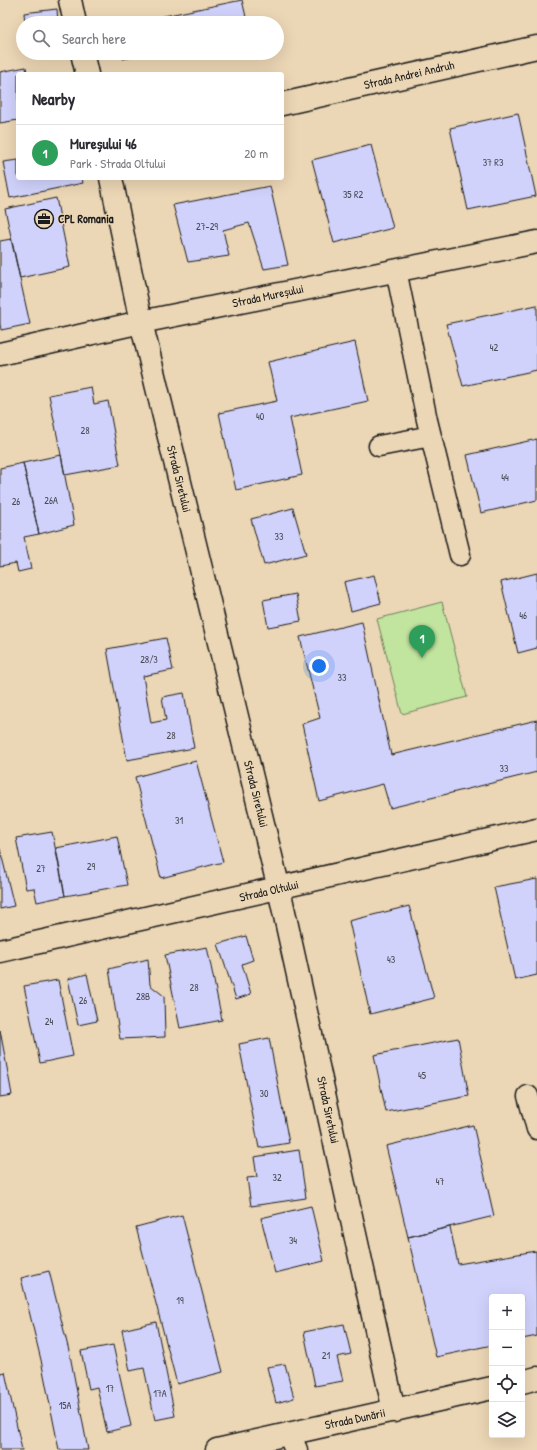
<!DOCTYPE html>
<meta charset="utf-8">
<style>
body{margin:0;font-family:"Patrick Hand",sans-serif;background:#f2f2f3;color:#2b2b33}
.controls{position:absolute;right:12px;bottom:12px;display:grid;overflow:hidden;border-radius:4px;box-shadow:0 4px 16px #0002}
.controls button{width:36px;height:36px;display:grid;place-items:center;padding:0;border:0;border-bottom:1px solid #e1e1e2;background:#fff;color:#2b2b33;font:20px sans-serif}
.you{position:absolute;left:319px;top:666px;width:14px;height:14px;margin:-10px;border:3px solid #fff;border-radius:50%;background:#1a73e8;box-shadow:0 0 0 6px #1a73e833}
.badge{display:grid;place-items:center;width:26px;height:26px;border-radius:50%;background:#1a73e8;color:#fff;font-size:13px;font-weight:700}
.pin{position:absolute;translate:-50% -33px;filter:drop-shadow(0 1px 2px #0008)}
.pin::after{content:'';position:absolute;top:21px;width:14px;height:12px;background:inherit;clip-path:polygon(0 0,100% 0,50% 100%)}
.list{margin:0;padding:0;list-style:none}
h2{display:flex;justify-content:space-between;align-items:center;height:52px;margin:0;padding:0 16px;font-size:17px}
h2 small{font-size:13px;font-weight:400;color:#7c7c81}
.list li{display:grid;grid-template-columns:26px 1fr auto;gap:12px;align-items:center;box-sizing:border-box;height:56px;padding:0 16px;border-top:1px solid #e1e1e2}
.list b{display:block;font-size:15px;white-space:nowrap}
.list p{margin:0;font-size:13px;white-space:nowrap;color:#7c7c81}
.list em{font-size:13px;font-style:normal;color:#7c7c81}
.icon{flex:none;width:22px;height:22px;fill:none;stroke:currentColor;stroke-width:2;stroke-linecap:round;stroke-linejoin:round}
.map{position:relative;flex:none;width:537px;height:1450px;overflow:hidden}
.search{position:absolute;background:#fff;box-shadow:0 4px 16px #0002;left:16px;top:16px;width:268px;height:44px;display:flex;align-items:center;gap:10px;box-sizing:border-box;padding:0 14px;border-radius:22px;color:#7c7c81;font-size:15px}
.panel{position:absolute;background:#fff;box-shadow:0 4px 16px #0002;left:16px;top:72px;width:268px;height:108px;border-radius:4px}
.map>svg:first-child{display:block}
.green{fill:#c1e49e;stroke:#6e805d}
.building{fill:#d0d2fb;stroke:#1c1c1c}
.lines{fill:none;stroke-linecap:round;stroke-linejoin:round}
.lane-casing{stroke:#1c1c1c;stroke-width:23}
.street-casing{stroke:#1c1c1c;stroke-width:25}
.secondary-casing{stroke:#1c1c1c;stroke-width:25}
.lane{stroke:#ebd6b5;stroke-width:20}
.street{stroke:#ebd6b5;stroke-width:22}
.secondary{stroke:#ebd6b5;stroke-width:22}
.labels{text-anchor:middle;stroke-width:3;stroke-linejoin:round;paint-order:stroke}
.number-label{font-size:10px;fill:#494a54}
.street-label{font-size:12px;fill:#1c1c1c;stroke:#ebd6b5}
.poi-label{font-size:12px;font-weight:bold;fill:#1c1c1c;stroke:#ebd6b5;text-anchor:start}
</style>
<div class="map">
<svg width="537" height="1450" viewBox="0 0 537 1450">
<rect width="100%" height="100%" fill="#ebd6b5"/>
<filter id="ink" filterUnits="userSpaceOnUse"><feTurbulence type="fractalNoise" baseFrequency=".025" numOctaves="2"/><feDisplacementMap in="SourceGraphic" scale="8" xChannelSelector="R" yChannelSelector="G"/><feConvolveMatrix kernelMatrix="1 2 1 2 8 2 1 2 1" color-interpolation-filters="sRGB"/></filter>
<g filter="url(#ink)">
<path class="green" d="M442 602 467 697 402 714 377 619Z"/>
<path class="building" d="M242 0 247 21 238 23H130Z
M57 9 58 23H25L24 13Z
M122 53H153L123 59Z
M26 67 27 74H18V120L0 123V72Z
M518 113 536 196 468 210 450 128Z
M371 145 393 228 334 243 312 160Z
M18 160V178H82L83 183 10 198 3 162Z
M270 186 288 265 264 269 249 223 223 230 229 256 188 262 173 205Z
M56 198 70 267 20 278 5 209Z
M11 239 30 324 1 330 0 324V241Z
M537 305V370L463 386 446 324Z
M355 342 368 401 290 418 302 475 236 490 219 413 277 401 268 362Z
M91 387 94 404 108 401 120 465 65 475 49 395Z
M537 439V500L481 513 467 455Z
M61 455 74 525 39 534 23 463Z
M23 463 39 534 24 537 31 569 18 572 16 563 0 566V468Z
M293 508 306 554 264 565 251 519Z
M537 573V648L518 653 501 582Z
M374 575 381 603 351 611 344 582Z
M296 594 301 621 268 627 263 600Z
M362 622 391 755 537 720V772L390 808 383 784 319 801 302 724 320 718 300 637Z
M166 638 173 670 143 676 151 723 166 720 162 697 184 693 194 748 127 760 107 649Z
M196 761 223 862 161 878 135 777Z
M52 832 65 896 37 902 34 888 26 889 16 838Z
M117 836 127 885 65 896 56 848Z
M0 849 14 906 0 909Z
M537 879V975L515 980 494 887Z
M409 906 434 998 370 1014 349 921Z
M246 936 253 960 242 964 251 994 236 999 218 944Z
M207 947 222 1020 180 1028 165 955Z
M148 959 150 985 164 996 165 1037 120 1039 109 969Z
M87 974 97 1021 78 1025 68 979Z
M58 980 73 1056 40 1063 24 986Z
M0 1030 12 1095 0 1097Z
M269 1038 289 1143 259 1148 239 1044Z
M458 1038 469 1096 386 1112 374 1055Z
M473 1125 494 1216 408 1237 386 1146Z
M299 1150 306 1198 251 1206 247 1178 257 1177 254 1157Z
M311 1206 324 1261 275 1273 261 1218Z
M182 1215 223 1372 177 1384 136 1227Z
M450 1227 458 1264 536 1251 537 1336 522 1339V1297H492V1345L436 1357 408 1237Z
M49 1271 70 1355 88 1450H59L41 1360 21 1278Z
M156 1322 175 1416 155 1420 144 1368 130 1371 122 1330Z
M344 1324 351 1354 337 1357 343 1381 315 1386 304 1332Z
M113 1345 131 1426 107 1432 97 1387 89 1389 81 1351Z
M285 1364 294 1398 276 1403 267 1367Z
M5 1372 22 1450H0V1373Z"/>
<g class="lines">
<defs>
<path id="lane" d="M396 270 427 420 460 555
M379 446 431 436
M528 1096 537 1129"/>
<path id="street" d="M70 0 75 23
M82 53 87 74
M282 104 537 47
M111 178 141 322 279 889 394 1411
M0 354 141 322 537 242
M0 951 537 829
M289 1434 296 1450"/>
<path id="secondary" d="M522 1382 537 1378
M217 1450 492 1388"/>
</defs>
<use href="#lane" class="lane-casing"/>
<use href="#street" class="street-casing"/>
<use href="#secondary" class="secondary-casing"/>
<use href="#lane" class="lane"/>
<use href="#street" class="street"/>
<use href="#secondary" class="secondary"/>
</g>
</g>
<defs>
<symbol id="office-ring" viewBox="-11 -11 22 22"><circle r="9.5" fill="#ebd6b5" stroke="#1c1c1c" stroke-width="1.5"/><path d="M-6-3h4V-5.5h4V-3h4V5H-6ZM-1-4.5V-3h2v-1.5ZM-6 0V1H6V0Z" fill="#1c1c1c"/></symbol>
</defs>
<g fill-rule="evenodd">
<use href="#office-ring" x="33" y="208" width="22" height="22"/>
</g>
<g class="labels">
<g class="number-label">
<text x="493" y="166">37 R3</text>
<text x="353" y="198">35 R2</text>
<text x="207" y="230">27-29</text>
<text x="494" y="351">42</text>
<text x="260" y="420">40</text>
<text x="85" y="434">28</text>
<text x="505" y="481">44</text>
<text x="51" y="504">26A</text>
<text x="16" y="505">26</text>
<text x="279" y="540">33</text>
<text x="523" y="619">46</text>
<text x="149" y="663">28/3</text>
<text x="342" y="681">33</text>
<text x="171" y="739">28</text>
<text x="504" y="772">33</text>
<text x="179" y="824">31</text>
<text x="91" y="870">29</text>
<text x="41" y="872">27</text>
<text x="391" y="963">43</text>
<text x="194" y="991">28</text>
<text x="143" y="1000">28B</text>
<text x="83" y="1004">26</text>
<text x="49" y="1025">24</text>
<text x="422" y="1079">45</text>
<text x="264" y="1097">30</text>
<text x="277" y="1181">32</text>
<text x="440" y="1185">47</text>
<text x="293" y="1244">34</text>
<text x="180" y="1304">19</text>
<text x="326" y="1359">21</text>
<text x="110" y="1392">17</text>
<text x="160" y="1397">17A</text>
<text x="65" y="1409">15A</text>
</g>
<g class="street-label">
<text transform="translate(409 75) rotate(-13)" y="4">Strada Andrei Andruh</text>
<text transform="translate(268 296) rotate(-12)" y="4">Strada Mureșului</text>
<text transform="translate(179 479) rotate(76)" y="4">Strada Siretului</text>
<text transform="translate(256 794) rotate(76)" y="4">Strada Siretului</text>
<text transform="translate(269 891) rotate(-13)" y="4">Strada Oltului</text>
<text transform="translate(328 1110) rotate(78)" y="4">Strada Siretului</text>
<text transform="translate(355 1419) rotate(-12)" y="4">Strada Dunării</text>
</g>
<g class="poi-label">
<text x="58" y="223">CPL Romania</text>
</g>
</g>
</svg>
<div class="controls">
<button>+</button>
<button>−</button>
<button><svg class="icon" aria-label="locate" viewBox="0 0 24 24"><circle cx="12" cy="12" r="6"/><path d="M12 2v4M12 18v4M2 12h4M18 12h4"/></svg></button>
<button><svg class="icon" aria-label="layers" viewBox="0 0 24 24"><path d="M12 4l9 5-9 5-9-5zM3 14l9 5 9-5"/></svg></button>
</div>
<div class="you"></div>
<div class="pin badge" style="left:422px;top:658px;background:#2e9e5b">1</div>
<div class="search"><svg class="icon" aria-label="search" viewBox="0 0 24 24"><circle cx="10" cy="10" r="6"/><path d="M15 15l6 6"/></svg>Search here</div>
<section class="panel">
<h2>Nearby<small></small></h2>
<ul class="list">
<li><span class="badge" style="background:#2e9e5b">1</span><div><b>Mureșului 46</b><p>Park · Strada Oltului</p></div><em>20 m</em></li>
</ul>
</section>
</div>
